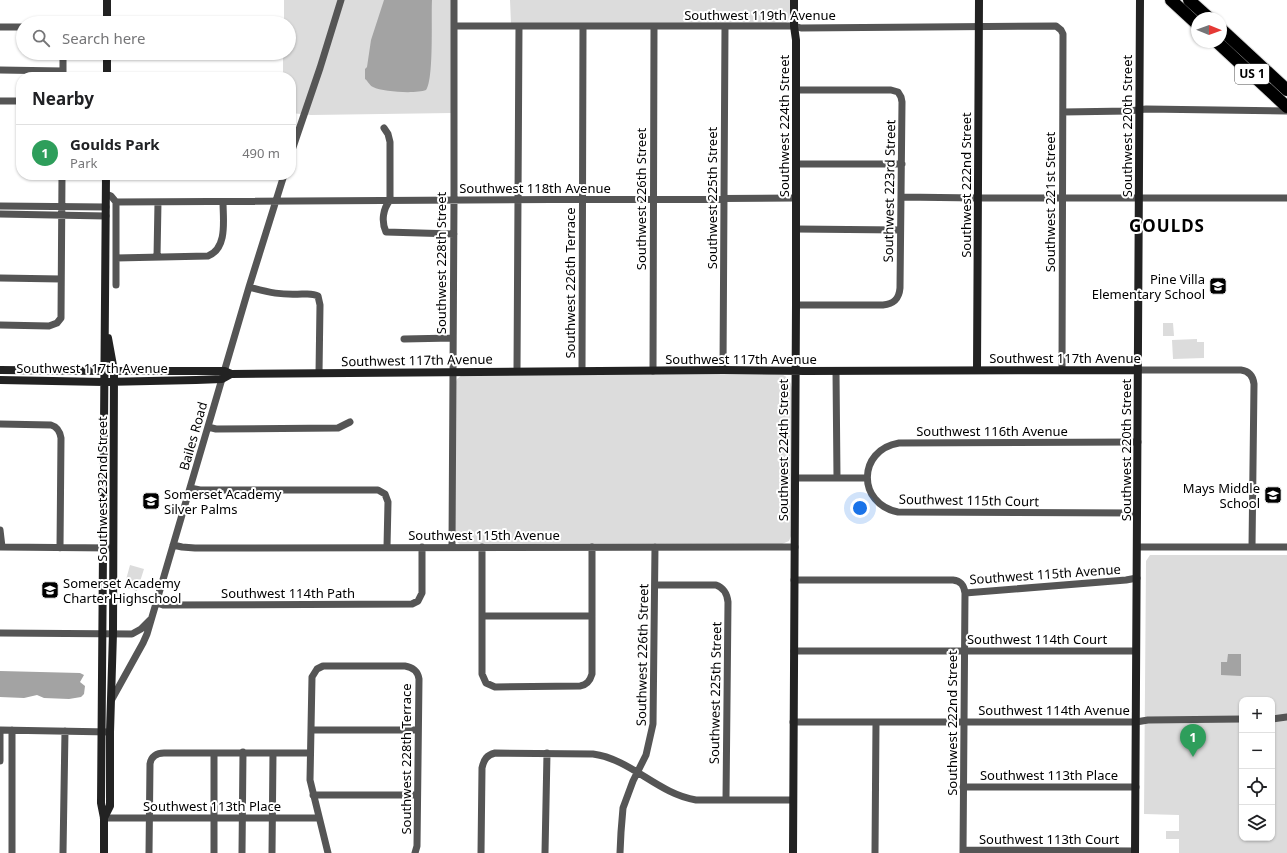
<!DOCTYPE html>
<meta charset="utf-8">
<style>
body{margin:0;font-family:"Noto Sans",sans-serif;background:#f6f6f6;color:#202124}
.controls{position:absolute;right:12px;bottom:12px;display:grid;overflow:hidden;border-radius:8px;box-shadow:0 1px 3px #0004}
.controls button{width:36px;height:36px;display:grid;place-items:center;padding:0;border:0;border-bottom:1px solid #e0e0e0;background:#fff;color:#202124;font:20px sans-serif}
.compass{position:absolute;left:1191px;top:12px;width:36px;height:36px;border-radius:50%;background:#fff;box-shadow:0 1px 3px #0004;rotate:91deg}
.you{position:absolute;left:860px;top:508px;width:14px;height:14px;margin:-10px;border:3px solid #fff;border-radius:50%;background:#1a73e8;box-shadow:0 0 0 6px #1a73e833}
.badge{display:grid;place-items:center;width:26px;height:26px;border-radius:50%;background:#000;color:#fff;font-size:13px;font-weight:700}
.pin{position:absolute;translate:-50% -33px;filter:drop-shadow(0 1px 2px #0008)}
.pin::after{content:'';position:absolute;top:21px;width:14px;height:12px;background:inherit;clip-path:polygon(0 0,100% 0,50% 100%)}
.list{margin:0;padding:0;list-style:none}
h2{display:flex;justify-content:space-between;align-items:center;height:52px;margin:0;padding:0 16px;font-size:17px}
h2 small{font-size:13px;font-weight:400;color:#757577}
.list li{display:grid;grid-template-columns:26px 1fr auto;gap:12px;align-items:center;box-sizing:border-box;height:56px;padding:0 16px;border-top:1px solid #e0e0e0}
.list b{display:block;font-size:15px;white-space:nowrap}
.list p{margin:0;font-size:13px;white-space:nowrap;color:#757577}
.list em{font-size:13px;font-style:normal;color:#757577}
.icon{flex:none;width:22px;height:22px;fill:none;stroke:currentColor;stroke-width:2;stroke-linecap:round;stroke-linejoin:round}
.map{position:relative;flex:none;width:1287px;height:853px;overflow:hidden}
.search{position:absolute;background:#fff;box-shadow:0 1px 3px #0004;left:16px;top:16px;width:280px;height:44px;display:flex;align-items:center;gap:10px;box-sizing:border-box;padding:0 14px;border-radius:22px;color:#757577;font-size:15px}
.panel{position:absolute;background:#fff;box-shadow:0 1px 3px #0004;left:16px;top:72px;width:280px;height:108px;border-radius:16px}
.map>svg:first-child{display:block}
.green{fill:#dcdcdc;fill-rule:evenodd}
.water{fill:#a3a3a3}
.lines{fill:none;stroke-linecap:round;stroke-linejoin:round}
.highway-casing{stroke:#dbdbdb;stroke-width:14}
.street{stroke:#555;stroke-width:7}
.secondary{stroke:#222;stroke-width:8}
.highway{stroke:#000;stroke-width:12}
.labels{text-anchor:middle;stroke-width:4;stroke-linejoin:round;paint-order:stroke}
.shield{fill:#fff;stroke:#4c4c4c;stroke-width:1}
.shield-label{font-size:12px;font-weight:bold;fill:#000}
.street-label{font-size:13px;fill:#000;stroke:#fff}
.poi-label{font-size:13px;fill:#000;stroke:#fff;text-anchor:end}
.district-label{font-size:17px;font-weight:bold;letter-spacing:1px;fill:#000;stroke:#fff}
</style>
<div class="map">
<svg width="1287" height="853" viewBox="0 0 1287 853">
<rect width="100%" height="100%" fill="#fff"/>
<path class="green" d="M284 0H452V113L311 115 291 113V77H283V53H289V23H284Z
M505 0H792L791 18 786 23 511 24 510 0Z
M1163 323H1173L1174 336H1163Z
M1197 339V342H1204V358L1173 359 1172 340Z
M744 372 783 375C794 380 792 393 792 404L791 536 789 541 782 544H462C458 544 457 542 455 538V384L457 379 462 375Z
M1150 555H1287V853H1179V839H1166V831H1179V815L1144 814 1146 561ZM1242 700H1272V838H1242Z
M130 565 144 569 137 591 124 587Z"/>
<path class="water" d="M384 0H432C431 17 434 79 426 90 416 94 383 92 373 87 369 85 368 81 365 79V69L367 67 371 40Z
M1228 654H1241V676L1221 675V662H1227Z
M0 671 80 673 84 675 80 682 85 686 84 694 81 697 69 699 44 698 37 695 24 698 0 697Z"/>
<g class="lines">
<defs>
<path id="highway" d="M1171 0 1197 24
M1189 0 1209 18
M1221 29 1287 90
M1217 42 1287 107"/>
</defs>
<use href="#highway" class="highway-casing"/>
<path class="street" d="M454 26H794L801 28 1056 26 1061 30 1063 34 1062 370
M0 27H23
M0 70 63 71
M63 77V53
M796 90H891L898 92 901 97 902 102 900 288C899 299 894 304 883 305H796
M0 101H21
M1063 112 1129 111 1146 109 1287 111
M384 128 388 134 390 142V200
M291 153 320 68 341 0
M796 164H902
M106 194 111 196 116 202 796 198
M901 197 978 198H1287
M390 200C383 209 381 221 386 232L454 234
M0 206 106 207
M0 214 106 216
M796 229 900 230
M157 257 158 202
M116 258 208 256C228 248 223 219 223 202
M0 278 61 279
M116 285V202
M249 287C270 293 281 295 302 294 308 294 313 293 318 296L320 305 319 373
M0 325 49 326 57 323 61 318 62 175
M404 339 453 338
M723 370 725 27
M1138 370H1241C1249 371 1253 376 1254 384L1252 547
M517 371 519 26
M582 371 583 27
M653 371 654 27
M836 371 837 478
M0 424 51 425C58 427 60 432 61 438L60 548
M208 427 216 429 338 428 350 422
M795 478H866
M190 488 200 490H378L385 494 388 502 387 547
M1137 513 898 512C857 504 857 450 899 443L1138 442
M0 530 2 547
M173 545 182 547 195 548 795 547
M0 547 113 548
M452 547 454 200V0
M482 547V674L486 683 495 687 580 686C587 685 590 681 592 674V547
M1137 547H1287
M794 580H953C961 581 964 585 965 593L963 853
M655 585H716C724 588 727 593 728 602L726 799
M965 593 1126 580 1137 578
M157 603 163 605 412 604 418 601 422 593V547
M483 616H592
M0 633 132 634 141 629 150 620
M794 651H1136
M112 699 143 643 147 634 249 287 284 175
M1272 719 1287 717
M793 722H1136L1148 720 1242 719
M0 730 110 732
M311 730H418
M0 761V730
M963 787H1136
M313 795H417
M104 818H319
M963 850 1135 851
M12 853V730
M63 853 65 731
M149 853 150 764C151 756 157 753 164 753H310
M214 853V753
M242 853 243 752
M272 853 273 753
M328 853 310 780 312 677 317 669 323 666H405C412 667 418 671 419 679L417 846 415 853
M481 853 482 768C484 759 487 755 495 753L593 754C631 759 658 794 696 800H793
M545 853 547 753
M620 853 621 832 623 808 633 781 646 755 653 724 655 547
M875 853 876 722"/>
<path class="secondary" d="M107 23V0
M107 77V53
M0 370 104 371H225L231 374 723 370 805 371 1138 370
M977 370 979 0
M0 380 104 382 196 380 222 379 231 374
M104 818 110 806V732L113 633 114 371 108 338
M104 853V818L101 803 106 175
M793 853 796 305V40L794 26V0
M1135 853 1140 0"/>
<use href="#highway" class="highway"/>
</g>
<defs>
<symbol id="school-square" viewBox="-11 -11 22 22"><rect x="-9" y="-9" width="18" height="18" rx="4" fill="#000" stroke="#fff"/><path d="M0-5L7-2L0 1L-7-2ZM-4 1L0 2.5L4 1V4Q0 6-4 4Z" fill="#fff"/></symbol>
</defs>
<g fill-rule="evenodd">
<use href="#school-square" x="1208" y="276" width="20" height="20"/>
<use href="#school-square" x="1263" y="485" width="20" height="20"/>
<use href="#school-square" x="141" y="491" width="20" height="20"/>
<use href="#school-square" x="40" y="580" width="20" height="20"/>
</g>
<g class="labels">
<rect class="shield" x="1235" y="64" width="34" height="20" rx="3"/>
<g class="shield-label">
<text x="1252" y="78">US 1</text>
</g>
<g class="street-label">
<text x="760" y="20">Southwest 119th Avenue</text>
<text transform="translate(784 126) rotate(-90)" y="5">Southwest 224th Street</text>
<text transform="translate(1127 126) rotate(-90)" y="5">Southwest 220th Street</text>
<text transform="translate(966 185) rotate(-90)" y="5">Southwest 222nd Street</text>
<text x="535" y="193">Southwest 118th Avenue</text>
<text transform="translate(889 191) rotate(-89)" y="5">Southwest 223rd Street</text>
<text transform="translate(712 198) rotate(-90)" y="5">Southwest 225th Street</text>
<text transform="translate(641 199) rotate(-90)" y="5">Southwest 226th Street</text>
<text transform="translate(1050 202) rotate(-90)" y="5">Southwest 221st Street</text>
<text transform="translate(441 263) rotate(-90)" y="5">Southwest 228th Street</text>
<text transform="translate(570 283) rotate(-90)" y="5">Southwest 226th Terrace</text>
<text x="1065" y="363">Southwest 117th Avenue</text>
<text x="741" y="364">Southwest 117th Avenue</text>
<text transform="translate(417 360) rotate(-1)" y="5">Southwest 117th Avenue</text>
<text x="92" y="373">Southwest 117th Avenue</text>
<text x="992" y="436">Southwest 116th Avenue</text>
<text transform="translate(193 436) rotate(-74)" y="5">Bailes Road</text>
<text transform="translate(783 450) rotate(-90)" y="5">Southwest 224th Street</text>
<text transform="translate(1126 450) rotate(-90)" y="5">Southwest 220th Street</text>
<text transform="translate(102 489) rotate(-90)" y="5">Southwest 232nd Street</text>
<text transform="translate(969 500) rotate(1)" y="5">Southwest 115th Court</text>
<text x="484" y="540">Southwest 115th Avenue</text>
<text transform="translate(1045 574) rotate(-4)" y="5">Southwest 115th Avenue</text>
<text x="288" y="598">Southwest 114th Path</text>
<text x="1037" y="644">Southwest 114th Court</text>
<text transform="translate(642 655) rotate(-89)" y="5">Southwest 226th Street</text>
<text transform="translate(715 693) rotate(-89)" y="5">Southwest 225th Street</text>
<text x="1054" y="715">Southwest 114th Avenue</text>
<text transform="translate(952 723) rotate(-90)" y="5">Southwest 222nd Street</text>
<text transform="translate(406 759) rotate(-90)" y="5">Southwest 228th Terrace</text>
<text x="1049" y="780">Southwest 113th Place</text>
<text x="212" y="811">Southwest 113th Place</text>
<text x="1049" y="844">Southwest 113th Court</text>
</g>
<g class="poi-label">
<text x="1205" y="284">Pine Villa<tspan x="1205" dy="15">Elementary School</tspan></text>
<text x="1260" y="493">Mays Middle<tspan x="1260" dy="15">School</tspan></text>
<text x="164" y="499" text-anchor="start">Somerset Academy<tspan x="164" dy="15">Silver Palms</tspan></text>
<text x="63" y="588" text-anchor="start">Somerset Academy<tspan x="63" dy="15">Charter Highschool</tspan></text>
</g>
<g class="district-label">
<text x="1167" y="232">GOULDS</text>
</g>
</g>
</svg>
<div class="controls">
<button>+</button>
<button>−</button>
<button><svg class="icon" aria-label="locate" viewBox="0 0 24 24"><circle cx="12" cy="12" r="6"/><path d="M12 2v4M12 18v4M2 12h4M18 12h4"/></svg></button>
<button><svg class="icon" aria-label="layers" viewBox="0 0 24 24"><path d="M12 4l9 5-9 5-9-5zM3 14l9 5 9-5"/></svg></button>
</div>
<svg class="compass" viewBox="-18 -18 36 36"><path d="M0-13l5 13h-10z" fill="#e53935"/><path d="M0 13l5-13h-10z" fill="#757577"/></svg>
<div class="you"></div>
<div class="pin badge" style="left:1193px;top:757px;background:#2e9e5b">1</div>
<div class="search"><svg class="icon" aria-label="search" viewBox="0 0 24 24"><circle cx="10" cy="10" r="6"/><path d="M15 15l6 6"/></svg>Search here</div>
<section class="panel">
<h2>Nearby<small></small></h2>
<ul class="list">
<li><span class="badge" style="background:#2e9e5b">1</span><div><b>Goulds Park</b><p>Park</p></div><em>490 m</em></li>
</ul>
</section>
</div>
